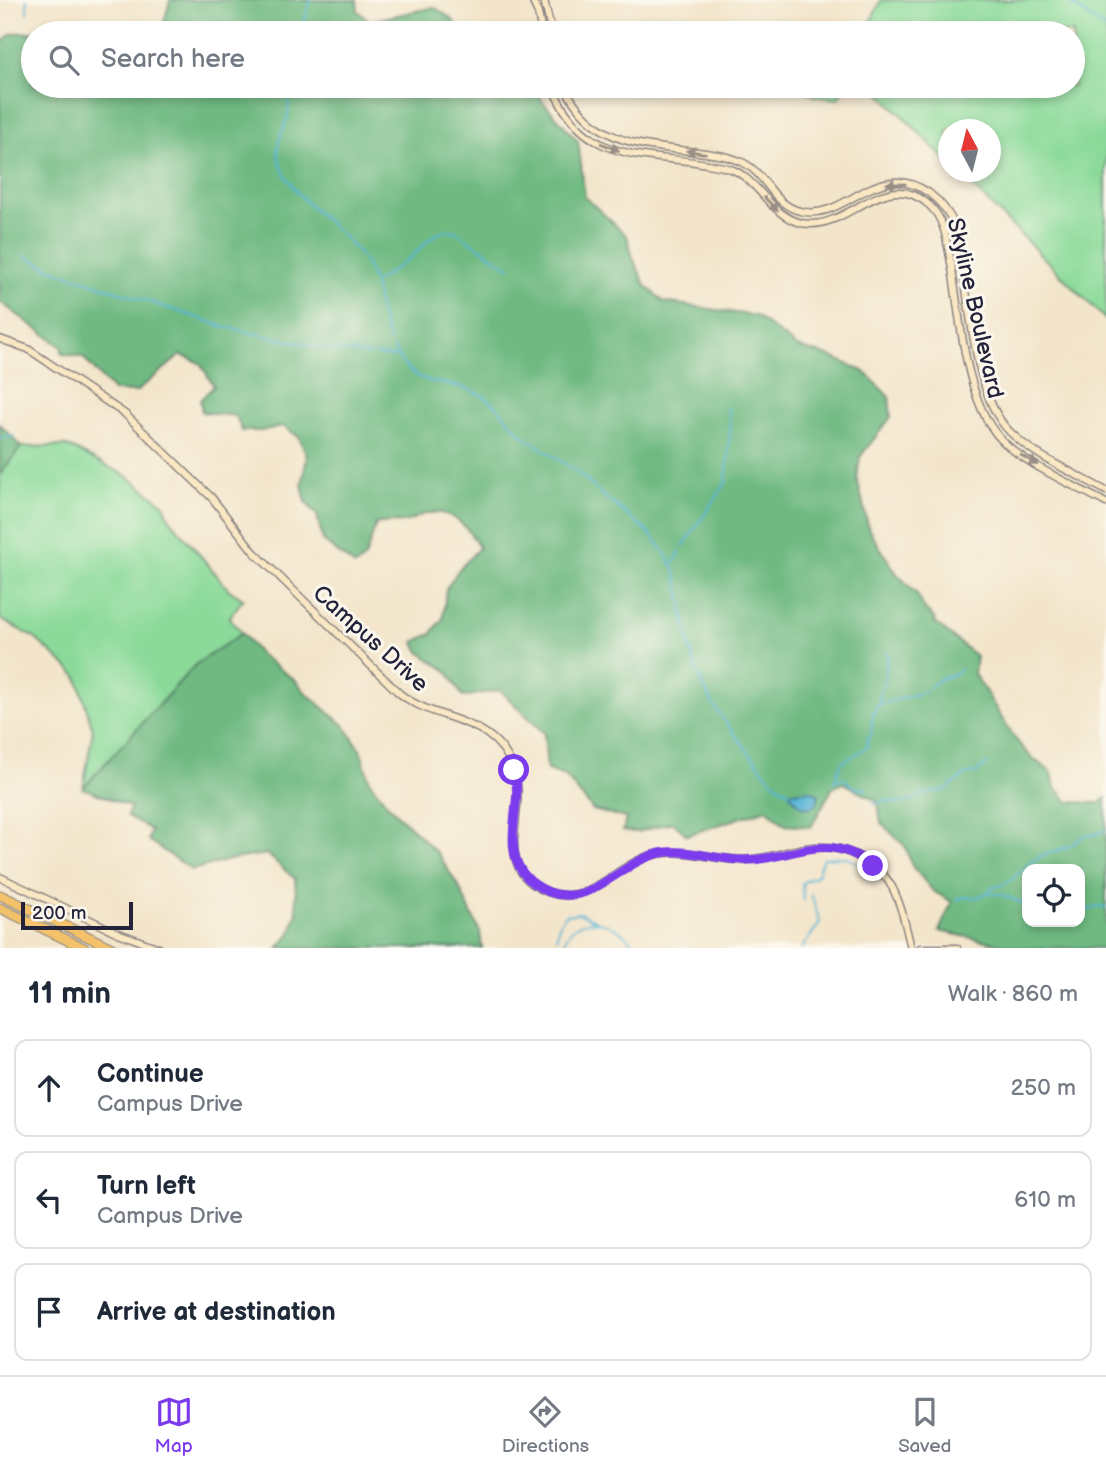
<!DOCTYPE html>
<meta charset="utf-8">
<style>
body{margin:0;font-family:"Balsamiq Sans",sans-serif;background:#f2f2f3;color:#1f2937}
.controls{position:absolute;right:21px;bottom:21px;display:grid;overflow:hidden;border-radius:14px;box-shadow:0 4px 10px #0003}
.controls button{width:63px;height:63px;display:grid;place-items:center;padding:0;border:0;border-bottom:2px solid #e0e1e3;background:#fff;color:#1f2937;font:35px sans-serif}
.compass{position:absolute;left:938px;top:119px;width:63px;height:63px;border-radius:50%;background:#fff;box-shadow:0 4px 10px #0003;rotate:353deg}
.scale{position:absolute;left:21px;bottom:18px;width:112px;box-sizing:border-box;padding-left:7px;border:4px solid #22223b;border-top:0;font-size:19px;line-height:24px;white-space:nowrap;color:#22223b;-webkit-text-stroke:5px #fbf7ec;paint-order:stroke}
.stop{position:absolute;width:21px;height:21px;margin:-16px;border:5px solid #7c3aed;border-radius:50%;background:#fff}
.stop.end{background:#7c3aed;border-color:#fff;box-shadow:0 2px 7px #0008}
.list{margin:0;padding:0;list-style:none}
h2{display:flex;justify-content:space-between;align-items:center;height:91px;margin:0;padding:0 28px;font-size:30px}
h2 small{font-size:23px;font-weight:400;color:#747a83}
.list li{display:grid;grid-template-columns:46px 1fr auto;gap:21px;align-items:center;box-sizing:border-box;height:98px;margin:0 14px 14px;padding:0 14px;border:2px solid #e0e1e3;border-radius:14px}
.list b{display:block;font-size:26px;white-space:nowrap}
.list p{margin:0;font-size:23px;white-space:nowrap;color:#747a83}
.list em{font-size:23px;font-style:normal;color:#747a83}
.icon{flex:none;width:38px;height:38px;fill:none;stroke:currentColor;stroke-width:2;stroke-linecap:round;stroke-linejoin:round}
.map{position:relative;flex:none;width:1106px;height:948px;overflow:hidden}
.search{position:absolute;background:#fff;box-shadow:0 4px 10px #0003;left:21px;right:21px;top:21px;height:77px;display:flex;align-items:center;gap:18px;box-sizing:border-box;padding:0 24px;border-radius:38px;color:#747a83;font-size:26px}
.sheet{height:427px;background:#fff}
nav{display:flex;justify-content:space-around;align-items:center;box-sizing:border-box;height:98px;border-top:2px solid #e0e1e3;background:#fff;font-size:19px;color:#747a83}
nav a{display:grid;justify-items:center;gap:4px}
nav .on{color:#7c3aed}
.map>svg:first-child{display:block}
.green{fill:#8bda9a;stroke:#567e6a;stroke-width:2}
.forest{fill:#70ba82;stroke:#496e5e;stroke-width:2;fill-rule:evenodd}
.water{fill:#57b4d5;stroke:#3c6b88;stroke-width:2}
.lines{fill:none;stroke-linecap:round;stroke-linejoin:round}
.stream{stroke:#57b4d5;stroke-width:2}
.secondary-casing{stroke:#8a8482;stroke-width:9}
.highway-casing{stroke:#8a8482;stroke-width:11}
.secondary{stroke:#fae7c3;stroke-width:6}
.highway{stroke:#f3c26a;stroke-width:9}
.oneway{fill:#998e86}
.route{stroke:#7c3aed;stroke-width:9}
.labels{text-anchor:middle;stroke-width:6;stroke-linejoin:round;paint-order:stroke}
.street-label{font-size:23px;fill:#22223b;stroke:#fbf7ec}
</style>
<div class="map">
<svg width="1106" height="948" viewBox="0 0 1106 948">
<rect width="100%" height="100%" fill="#fbf7ec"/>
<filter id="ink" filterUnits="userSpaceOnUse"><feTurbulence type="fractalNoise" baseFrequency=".0143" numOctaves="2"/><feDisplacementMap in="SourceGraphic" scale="14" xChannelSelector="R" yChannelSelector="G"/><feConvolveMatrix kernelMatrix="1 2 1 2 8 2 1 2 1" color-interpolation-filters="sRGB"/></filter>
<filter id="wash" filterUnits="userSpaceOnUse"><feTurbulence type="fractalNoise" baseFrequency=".00686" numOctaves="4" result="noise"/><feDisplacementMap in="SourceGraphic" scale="28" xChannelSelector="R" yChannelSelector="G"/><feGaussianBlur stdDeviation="1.57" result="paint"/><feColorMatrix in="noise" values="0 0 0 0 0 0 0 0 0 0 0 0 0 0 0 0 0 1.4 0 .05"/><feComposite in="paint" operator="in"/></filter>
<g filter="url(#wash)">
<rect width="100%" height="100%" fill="#f3e5ca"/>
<path class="green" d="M881 0H1106V320L958 172H990V130H948V162L873 86H1073V33H865Z
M806 86H843L844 91 837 99 814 96 807 92Z
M67 446 127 476 164 504 169 518 229 590 243 599 229 618 243 634 195 665 83 788 93 730 77 676 35 638 0 619V474L21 447Z"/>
<path class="forest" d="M170 0H357L358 11 370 21 434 7 452 19 461 33H161Z
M39 32 53 33H33V86H537L542 101 578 141 585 197 627 236 633 258 645 285 664 302 756 316 797 347 832 357 865 372 889 397 891 417 860 457 857 478 869 530 897 574 917 594 925 610 934 618 935 623 976 656 974 674C993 700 1007 733 1030 756 1037 762 1045 767 1052 773L1055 787 1069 802 1099 803 1106 798V948H1020L939 931 952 902 933 891 912 866 905 846 881 823 878 802 844 783 833 787 811 827 785 825 767 809 687 835 672 822 638 832 623 831 626 818 593 810 565 776 547 770 544 733 500 690 463 697 447 671 421 653 414 642 431 634 443 618 446 589 459 569 479 548C470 529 453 509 429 513 420 514 412 521 403 522 393 523 386 521 376 524L365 558 355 566 323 541 317 515 306 502 302 485 307 456 299 437 283 426 260 431H242L236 416 202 412 200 400 214 386 200 363 181 355 136 392 113 391 83 357 62 354V347L0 302V44L12 33ZM1027 869H1080V922H1027Z
M0 424 21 447 0 474Z
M242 633 259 654 295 680 306 693 344 725 360 749 370 782 389 806 438 854 460 889 480 932 482 948H278L291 933 297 912 295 879 267 854 233 859 192 870 148 840 151 830 127 816 131 807 83 788 195 665Z"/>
<path class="water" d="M811 790 819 795 817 804C804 813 796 802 789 792Z"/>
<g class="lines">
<path class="stream" d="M27 0V13
M1065 0 1106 29
M300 33 311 0
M287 86C289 97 290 106 287 118 283 133 275 143 279 159 291 203 340 223 364 261 380 287 376 315 391 342
M26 256 51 269 225 327 332 350 371 355
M376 282 410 258 433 236 443 231H455L510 268
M393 347C415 395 447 375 483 396 500 405 510 425 525 437 541 449 558 458 574 470 587 480 598 492 611 502 638 523 666 543 677 577 684 611 687 650 702 683 713 709 733 732 751 755 761 767 774 786 790 792
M377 355 397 357
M0 438 14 436
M683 546 726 483 730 429 728 407
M674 563 680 552
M881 704 924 692 941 678 951 676 961 669
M834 781 841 763 867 747V739L871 735 873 712 876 710V706L880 704 879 692 883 687C883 674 890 665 887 651
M835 781 843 778 855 788 867 789
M873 804 885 801 899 803 913 800 923 794 946 790 965 775 977 773 988 763
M989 893 1000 894 1027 905
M803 900 802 883 817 875 823 858 846 857 866 869
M957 900 963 897C974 899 986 897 992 887 1014 886 1022 865 1041 856 1049 852 1059 851 1067 847 1075 844 1078 839 1085 835H1093L1106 830
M1080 909H1092L1097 906 1106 907
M565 915 579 913 597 921
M557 938 559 925 564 916
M563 948C569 918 598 915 621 932 627 936 632 943 637 948
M802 948 820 923 811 894"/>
</g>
</g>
<g filter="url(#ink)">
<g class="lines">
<defs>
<path id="secondary" d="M532 0 538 13 542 33
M544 0 552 33
M552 86C587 174 659 149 731 169 762 181 773 224 811 224 853 224 887 167 929 205 945 219 947 242 951 263 960 314 964 396 998 436 1021 463 1074 485 1106 503
M564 86C594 145 639 145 698 152 714 154 730 156 744 163 767 175 773 205 800 211 846 223 875 156 929 193 941 202 949 212 955 226 970 282 969 392 1010 432 1035 457 1075 473 1106 491
M0 339 28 349 125 414 212 498 254 552 399 693C439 725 493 713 514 770 529 812 488 869 548 892 589 907 613 867 649 856 681 846 711 860 743 860 764 860 785 851 806 848 837 842 876 858 892 887 902 906 906 928 911 948
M0 877 118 933 159 948
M920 948H957"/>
<path id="highway" d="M0 895 112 948
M0 908 84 948"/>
</defs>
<use href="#secondary" class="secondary-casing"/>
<use href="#highway" class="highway-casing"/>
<use href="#secondary" class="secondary"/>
<use href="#highway" class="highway"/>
</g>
<defs><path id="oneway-solid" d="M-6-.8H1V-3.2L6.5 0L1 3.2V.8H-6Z" transform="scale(1.75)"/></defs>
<g class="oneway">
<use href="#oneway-solid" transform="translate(610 147) rotate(22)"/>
<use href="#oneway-solid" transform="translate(696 152) rotate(-173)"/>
<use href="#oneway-solid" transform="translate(896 184) rotate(-179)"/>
<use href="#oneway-solid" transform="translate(771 204) rotate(46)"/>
<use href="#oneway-solid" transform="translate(1029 460) rotate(31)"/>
</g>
</g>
<g class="lines" filter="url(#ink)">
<path class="route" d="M514 770C524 804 501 842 523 873 530 882 539 888 549 892 592 908 619 862 660 853 687 848 713 859 740 860 791 862 822 827 873 866"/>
</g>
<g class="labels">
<g class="street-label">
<text transform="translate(976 308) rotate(77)" y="8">Skyline Boulevard</text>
<text transform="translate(371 638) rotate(42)" y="8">Campus Drive</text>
</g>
</g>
</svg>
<div class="controls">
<button><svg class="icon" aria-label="locate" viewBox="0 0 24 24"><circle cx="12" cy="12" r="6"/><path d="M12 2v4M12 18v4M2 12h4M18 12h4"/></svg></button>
</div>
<svg class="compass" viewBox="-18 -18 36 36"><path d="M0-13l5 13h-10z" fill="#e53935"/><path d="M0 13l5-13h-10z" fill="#747a83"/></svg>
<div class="scale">200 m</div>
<div class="stop" style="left:514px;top:770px"></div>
<div class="stop end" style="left:873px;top:866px"></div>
<div class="search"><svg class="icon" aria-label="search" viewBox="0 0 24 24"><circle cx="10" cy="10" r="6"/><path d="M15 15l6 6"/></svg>Search here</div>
</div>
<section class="sheet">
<h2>11 min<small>Walk · 860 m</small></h2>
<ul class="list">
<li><svg class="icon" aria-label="ahead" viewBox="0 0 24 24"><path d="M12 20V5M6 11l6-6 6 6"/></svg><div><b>Continue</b><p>Campus Drive</p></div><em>250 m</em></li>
<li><svg class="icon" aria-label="left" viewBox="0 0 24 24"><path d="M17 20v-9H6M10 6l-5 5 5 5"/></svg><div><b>Turn left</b><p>Campus Drive</p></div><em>610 m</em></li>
<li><svg class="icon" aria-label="arrive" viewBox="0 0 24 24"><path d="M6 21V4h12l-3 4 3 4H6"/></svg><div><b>Arrive at destination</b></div></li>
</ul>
</section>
<nav>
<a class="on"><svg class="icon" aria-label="map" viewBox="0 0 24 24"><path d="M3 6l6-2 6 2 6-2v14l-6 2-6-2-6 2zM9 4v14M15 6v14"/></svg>Map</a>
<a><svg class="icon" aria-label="directions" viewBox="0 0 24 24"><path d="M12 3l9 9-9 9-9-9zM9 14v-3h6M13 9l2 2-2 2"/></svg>Directions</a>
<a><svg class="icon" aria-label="saved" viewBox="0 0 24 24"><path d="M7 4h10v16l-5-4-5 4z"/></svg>Saved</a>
</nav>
